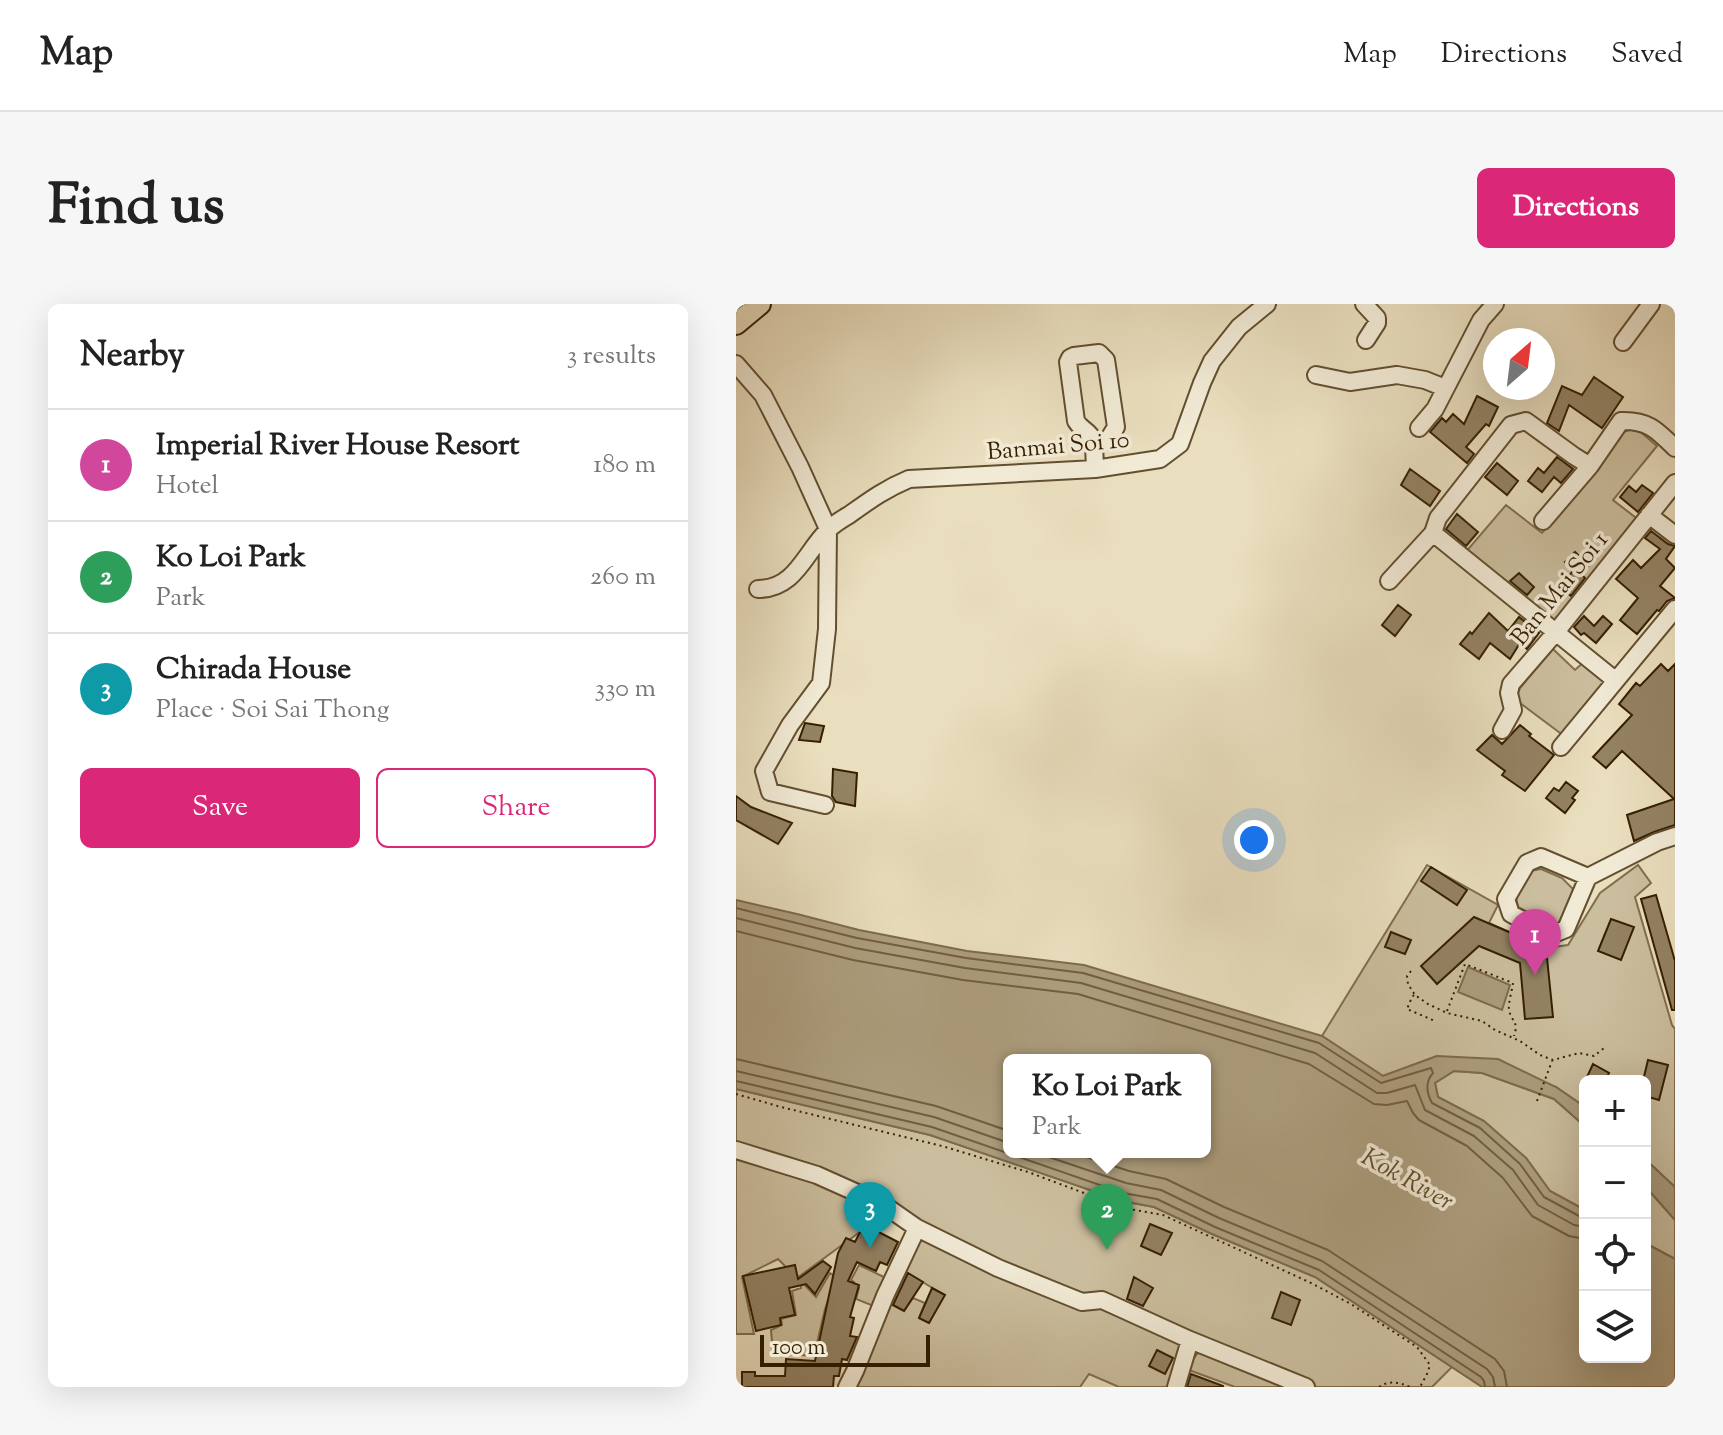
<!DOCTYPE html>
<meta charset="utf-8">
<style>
body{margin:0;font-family:"Sorts Mill Goudy",serif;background:#f6f6f6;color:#222}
.controls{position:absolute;right:24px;bottom:24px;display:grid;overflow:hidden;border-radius:12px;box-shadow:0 8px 32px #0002}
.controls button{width:72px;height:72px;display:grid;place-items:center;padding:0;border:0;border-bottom:2px solid #e0e0e0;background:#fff;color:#222;font:40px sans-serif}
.compass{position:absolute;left:747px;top:24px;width:72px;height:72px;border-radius:50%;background:#fff;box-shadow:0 8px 32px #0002;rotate:28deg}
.scale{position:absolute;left:24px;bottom:20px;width:170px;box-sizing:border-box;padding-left:8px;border:4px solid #361f00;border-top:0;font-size:22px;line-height:28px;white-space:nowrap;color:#361f00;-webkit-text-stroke:6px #f1ead5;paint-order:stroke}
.you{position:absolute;left:518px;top:536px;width:28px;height:28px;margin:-20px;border:6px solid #fff;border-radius:50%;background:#1a73e8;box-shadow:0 0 0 12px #1a73e833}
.badge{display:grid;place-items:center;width:52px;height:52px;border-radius:50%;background:#db2777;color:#fff;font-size:26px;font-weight:700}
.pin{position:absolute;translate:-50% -66px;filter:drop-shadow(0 2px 4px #0008)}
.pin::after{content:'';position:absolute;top:42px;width:28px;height:24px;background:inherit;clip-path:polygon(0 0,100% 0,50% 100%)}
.popup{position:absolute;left:267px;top:750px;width:208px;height:104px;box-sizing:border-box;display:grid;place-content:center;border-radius:12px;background:#fff;filter:drop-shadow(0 2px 6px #0005);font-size:26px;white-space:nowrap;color:#767676}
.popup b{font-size:30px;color:#222}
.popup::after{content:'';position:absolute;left:50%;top:100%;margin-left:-16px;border:16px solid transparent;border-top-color:#fff}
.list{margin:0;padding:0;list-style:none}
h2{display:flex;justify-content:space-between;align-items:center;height:104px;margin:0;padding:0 32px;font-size:34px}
h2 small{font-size:26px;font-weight:400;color:#767676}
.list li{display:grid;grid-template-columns:52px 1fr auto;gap:24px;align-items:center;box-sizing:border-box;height:112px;padding:0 32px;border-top:2px solid #e0e0e0}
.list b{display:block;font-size:30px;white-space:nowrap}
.list p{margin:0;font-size:26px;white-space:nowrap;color:#767676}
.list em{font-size:26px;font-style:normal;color:#767676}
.actions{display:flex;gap:16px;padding:24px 32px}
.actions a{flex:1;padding:18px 0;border:2px solid #db2777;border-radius:12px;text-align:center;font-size:28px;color:#db2777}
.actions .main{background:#db2777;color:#fff}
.icon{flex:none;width:44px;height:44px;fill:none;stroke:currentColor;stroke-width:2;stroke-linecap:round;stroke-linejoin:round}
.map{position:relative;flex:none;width:939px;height:1083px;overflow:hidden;border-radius:12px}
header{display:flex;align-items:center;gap:48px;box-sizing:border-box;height:112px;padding:0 40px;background:#fff;border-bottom:2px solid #e0e0e0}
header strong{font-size:38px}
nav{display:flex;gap:44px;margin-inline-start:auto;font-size:28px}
.intro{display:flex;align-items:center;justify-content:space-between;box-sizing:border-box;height:192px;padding:0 48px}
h1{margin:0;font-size:56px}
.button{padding:20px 36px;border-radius:12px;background:#db2777;color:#fff;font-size:28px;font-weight:700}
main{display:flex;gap:48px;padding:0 48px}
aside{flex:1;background:#fff;border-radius:12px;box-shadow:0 8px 32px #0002}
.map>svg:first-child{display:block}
.green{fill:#cbbe9e;stroke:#806e4f;stroke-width:2;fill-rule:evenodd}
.water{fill:#ac9d7d;stroke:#7d6b4b;stroke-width:2;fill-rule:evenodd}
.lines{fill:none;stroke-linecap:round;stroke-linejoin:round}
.shore{stroke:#715e3e;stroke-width:2}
.building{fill:#938263;stroke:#361f00;stroke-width:2}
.minor-casing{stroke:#634f30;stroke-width:20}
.major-casing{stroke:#361f00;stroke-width:24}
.path{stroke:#361f00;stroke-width:2;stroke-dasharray:2 4;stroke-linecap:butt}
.minor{stroke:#f1ead5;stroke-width:16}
.major{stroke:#e9debe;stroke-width:20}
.labels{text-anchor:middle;stroke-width:7;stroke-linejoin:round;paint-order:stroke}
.street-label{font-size:24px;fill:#361f00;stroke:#f1ead5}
.water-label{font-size:26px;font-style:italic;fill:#5f4b2c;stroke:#f1ead5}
</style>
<header>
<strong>Map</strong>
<nav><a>Map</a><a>Directions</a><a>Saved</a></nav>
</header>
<div class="intro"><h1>Find us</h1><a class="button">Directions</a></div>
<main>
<aside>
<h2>Nearby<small>3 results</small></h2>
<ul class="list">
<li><span class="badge" style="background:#d1479c">1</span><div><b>Imperial River House Resort</b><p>Hotel</p></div><em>180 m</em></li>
<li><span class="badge" style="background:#2e9e5b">2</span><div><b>Ko Loi Park</b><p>Park</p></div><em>260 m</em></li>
<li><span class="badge" style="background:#0f9aa8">3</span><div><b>Chirada House</b><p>Place · Soi Sai Thong</p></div><em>330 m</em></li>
</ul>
<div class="actions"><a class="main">Save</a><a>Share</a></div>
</aside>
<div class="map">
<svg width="939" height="1083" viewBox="0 0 939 1083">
<rect width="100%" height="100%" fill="#e9debe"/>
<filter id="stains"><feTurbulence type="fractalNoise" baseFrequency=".0025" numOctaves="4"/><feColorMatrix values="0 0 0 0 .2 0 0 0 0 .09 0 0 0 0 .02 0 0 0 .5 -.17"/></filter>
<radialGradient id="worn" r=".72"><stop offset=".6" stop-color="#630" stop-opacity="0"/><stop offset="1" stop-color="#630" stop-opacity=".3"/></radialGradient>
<path class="green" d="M900 124 921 142 877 196 904 217 820 324 728 250 770 201 806 229 835 196 874 148 887 128Z
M817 345 839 366 850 356 876 376 828 432 780 396 784 384Z
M691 561 762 601 753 619 810 644 832 641 864 589 902 561 915 579 899 593 936 721 939 725V883L909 855V777H849V803L820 783 701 752 647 772 586 732Z
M805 565 826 574 837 585 833 603 823 620 804 614 782 603 780 593 794 567Z
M718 767 746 769 818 795 844 818 849 820V906L814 887 790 854 748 817 702 793 699 779Z
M0 785 194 831 386 897 418 903 476 930 579 973 716 1063 696 1083H499L450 1065 467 1042 454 1037 432 1083H383L353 1070 344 1083H111L180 924 137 897 128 925 61 974 42 955 6 973 18 1030H0ZM170 968 208 991 193 1019 183 1014 189 999 177 994 168 1007 155 1000Z
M909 882 939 916V955L909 939Z
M123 961 152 975 140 1003 120 995 123 984 117 982 118 978 115 976Z
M94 969 100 973 89 1005 78 1052 37 1049 35 1026 46 1021 45 1015 60 1011 56 987 65 984 64 976 80 993Z"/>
<path class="water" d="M0 596 61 610 123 626 231 647 348 661 586 732 647 772 701 752 762 755 820 783 849 803V820L844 818 818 795 746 769 718 767 699 779 702 793 748 817 790 854 814 887 849 906V1053H909V939L939 955V1083H746L579 973 476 930 418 903 386 897 194 831 0 785ZM469 756V848H273V756Z
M732 663 774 681 766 706 722 688Z
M909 855 939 883V916L909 882Z"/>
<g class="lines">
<path class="shore" d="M0 604 121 634 230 654 347 669 583 739 645 779 695 764 697 769C689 778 690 788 696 799L744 824 784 860 808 893 843 912 849 913
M0 614 119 644 229 664 345 679 579 749 641 789H651L679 781 689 806 738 832 777 866 802 901 838 921 849 923
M0 627 117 656 227 676 342 690 573 760 638 800 651 801 671 797 677 809 683 816 731 842 767 874 796 912 833 932 849 935
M0 755 200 802 273 827
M0 767 198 813 273 839
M0 777 196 823 387 889 421 895 479 923 583 966 745 1073 748 1077 749 1083
M298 848 390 879 425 886 483 914 586 957 751 1065 757 1073 759 1083
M335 848 393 867 430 875 488 903 592 946 759 1055 768 1067 771 1083"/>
</g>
<path class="building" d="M858 73 887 93 866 124 833 101 823 127 811 119 826 82 846 91Z
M741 92 762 103 753 122 750 120 730 143 738 150 731 159 694 128 706 114 710 118 717 110 728 120Z
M821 153 837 165 825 179 818 173 806 188 792 177 802 164 808 169Z
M761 159 782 177 771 191 749 173Z
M674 165 704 187 694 202 665 181Z
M906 181 917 189 902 208 884 193 893 182 900 188Z
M721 210 742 228 730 242 710 225Z
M915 227 932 240 939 242 930 255 939 264 924 282 939 294 931 297 923 307 921 306 901 330 884 316 902 294 880 275 897 256 905 264 924 245 909 234Z
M839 248 853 261 845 270 849 274 835 292 824 282 838 266 829 258Z
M783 269 798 283 791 291 774 277Z
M662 301 675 311 659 332 646 321Z
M753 309 772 327 783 313 803 329 791 345 784 339 774 355 754 339 743 355 724 340 734 328 736 330Z
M848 312 858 322 867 312 876 320 860 339 848 329 845 331 838 323Z
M925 360 932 367 939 360V521L918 528 898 537 891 511 938 495 886 447 870 464 857 453 896 411 883 400 900 379 904 382Z
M69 419 88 422 84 438 63 436Z
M784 421 795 430 793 432 818 451 789 487 766 471 769 467 741 446 756 431 766 440Z
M97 465 121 469 119 502 100 498 96 492Z
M830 478 842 487 836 494 839 496 829 509 810 494 818 484 823 487Z
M0 492 15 503 56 519 42 540 0 516Z
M695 563 731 586 721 601 685 577Z
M920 591 939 657V706H936L905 595Z
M738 613 810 644 817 713 789 715 784 659 743 642 701 680 685 662Z
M875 615 898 623 885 656 862 647Z
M655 628 675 636 669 650 649 643Z
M912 756 932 761 923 796 909 792V777H907Z
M857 760 873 769 869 777H859L851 773Z
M414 920 436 929 425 951 405 942Z
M126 924 137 930 139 926 162 938 151 961 144 958 140 967 121 958 112 977 123 981 114 1013 118 1014 114 1032 121 1033 111 1056 106 1055 103 1072H98L97 1083H6V1068H19V1072H49L50 1055 79 1057 102 949 110 934 119 938Z
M87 957 95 963 79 990 70 980 53 984 59 1011 44 1014 45 1021 20 1027 7 972 59 961 62 975Z
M172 969 187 978 168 1007 157 1001Z
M398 973 417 984 407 1002 391 995Z
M196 984 209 991 193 1019 183 1014Z
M545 988 564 996 555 1021 536 1014Z
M421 1046 437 1054 429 1070 413 1062Z
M455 1070 487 1082V1083H451Z"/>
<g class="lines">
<defs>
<path id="minor" d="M628 0 641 14V19L630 36
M887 38 915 0
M0 60 27 91 64 163 92 225 91 325 85 379 54 421 28 467 34 488 89 501
M580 71 614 78 661 71 689 76 709 84
M683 124 699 105 745 16 759 0
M357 138 372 136 380 123 370 56 363 49 338 52 334 54 332 58 340 117C344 124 349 125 354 131 360 140 358 155 359 165
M913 211 939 231
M807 217 854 162
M697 229 879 376
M653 277 697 229 702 214 775 121 790 117 838 152 854 162 885 117C912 116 921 126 939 144
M22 285C60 285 69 248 92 226 98 220 106 215 113 211 134 196 149 185 173 175L359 165 424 155 444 140 466 79 476 57 503 23 531 0
M766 426 777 406 773 389 775 380 820 328 939 179
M825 443 939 305
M852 573 805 553 791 559 770 595 775 610 815 631 830 625 852 573 921 538 939 532
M0 846 81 871 148 901 181 924 262 964 346 998 366 996 454 1036 570 1083
M111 1083 119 1067 149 992 181 924
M440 1083 454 1036"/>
<path id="major" d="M0 20 24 0"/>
</defs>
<use href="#minor" class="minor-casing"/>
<use href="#major" class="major-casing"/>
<path class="path" d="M675 667 671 672 672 680 679 691 692 700 711 709 746 717 759 726 784 737 804 751 817 756 843 749 858 752 868 744
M678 691 676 693 671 705 699 717
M711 707 729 660 777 679C776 687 772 699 773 706 776 719 783 717 778 732
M0 790 45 803 206 842 292 868 388 904 427 911 575 979 615 1000 681 1043 694 1061 691 1070 684 1083
M801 797 816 757
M643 1083C654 1076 662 1078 674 1083"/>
<use href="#minor" class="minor"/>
<use href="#major" class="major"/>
</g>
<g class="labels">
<g class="street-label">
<text transform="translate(322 141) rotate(-5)" y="8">Banmai Soi 10</text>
<text transform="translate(823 284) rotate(-51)" y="8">Ban Mai Soi 1</text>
</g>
<g class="water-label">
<text transform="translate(672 874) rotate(29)" y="9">Kok River</text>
</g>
</g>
<rect width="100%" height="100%" filter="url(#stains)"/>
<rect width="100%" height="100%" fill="url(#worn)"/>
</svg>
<div class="controls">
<button>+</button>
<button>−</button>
<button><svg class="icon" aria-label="locate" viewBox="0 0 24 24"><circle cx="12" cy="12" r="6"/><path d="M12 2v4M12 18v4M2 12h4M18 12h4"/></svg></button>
<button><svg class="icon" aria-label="layers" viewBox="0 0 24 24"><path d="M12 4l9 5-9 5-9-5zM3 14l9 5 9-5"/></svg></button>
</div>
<svg class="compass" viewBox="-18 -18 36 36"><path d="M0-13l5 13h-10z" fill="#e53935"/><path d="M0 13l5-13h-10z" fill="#767676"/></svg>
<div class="scale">100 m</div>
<div class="you"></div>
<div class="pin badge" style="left:799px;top:671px;background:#d1479c">1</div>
<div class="pin badge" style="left:371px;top:946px;background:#2e9e5b">2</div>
<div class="popup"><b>Ko Loi Park</b>Park</div>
<div class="pin badge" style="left:134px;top:944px;background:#0f9aa8">3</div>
</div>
</main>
